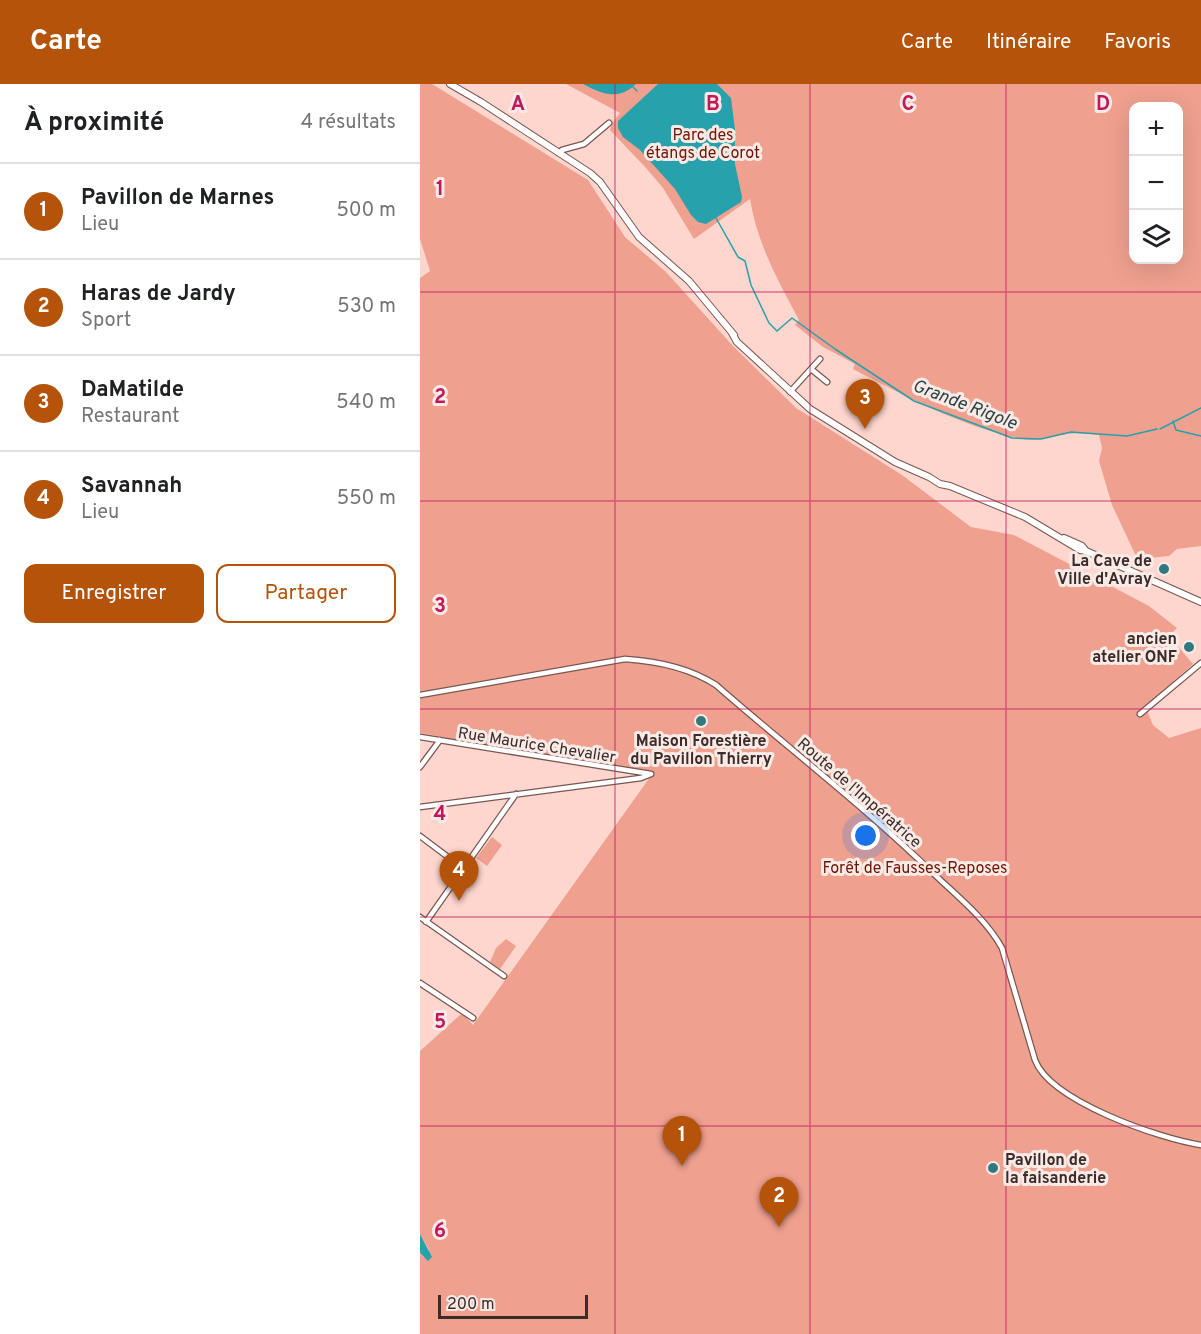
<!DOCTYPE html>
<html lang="fr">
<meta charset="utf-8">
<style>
body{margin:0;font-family:Overpass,sans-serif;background:#f6f6f6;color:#202124}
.controls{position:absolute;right:18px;top:18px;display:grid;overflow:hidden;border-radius:12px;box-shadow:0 6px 24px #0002}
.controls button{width:54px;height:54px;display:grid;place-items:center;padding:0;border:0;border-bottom:2px solid #e0e0e0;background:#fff;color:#202124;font:30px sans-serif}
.scale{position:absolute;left:18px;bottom:15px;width:150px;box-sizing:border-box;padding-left:6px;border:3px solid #3b2c29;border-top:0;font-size:16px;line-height:21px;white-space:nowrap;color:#3b2c29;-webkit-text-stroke:4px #faeae6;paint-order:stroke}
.you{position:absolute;left:446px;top:752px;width:21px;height:21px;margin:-15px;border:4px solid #fff;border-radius:50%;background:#1a73e8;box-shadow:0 0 0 9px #1a73e833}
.badge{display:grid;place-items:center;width:39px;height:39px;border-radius:50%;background:#b45309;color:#fff;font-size:20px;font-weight:700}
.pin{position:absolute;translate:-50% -50px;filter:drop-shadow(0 2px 3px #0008)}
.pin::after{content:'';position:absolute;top:32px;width:21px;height:18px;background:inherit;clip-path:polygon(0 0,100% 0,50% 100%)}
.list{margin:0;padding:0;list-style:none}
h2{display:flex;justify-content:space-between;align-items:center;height:78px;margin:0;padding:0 24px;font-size:26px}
h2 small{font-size:20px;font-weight:400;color:#757577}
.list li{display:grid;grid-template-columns:39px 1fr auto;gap:18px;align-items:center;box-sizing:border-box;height:96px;padding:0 24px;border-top:2px solid #e0e0e0}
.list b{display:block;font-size:22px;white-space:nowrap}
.list p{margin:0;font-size:20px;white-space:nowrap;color:#757577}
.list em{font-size:20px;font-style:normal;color:#757577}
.actions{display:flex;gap:12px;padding:18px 24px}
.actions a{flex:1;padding:14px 0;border:2px solid #b45309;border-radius:12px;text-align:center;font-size:21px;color:#b45309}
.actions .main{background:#b45309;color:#fff}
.icon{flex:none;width:33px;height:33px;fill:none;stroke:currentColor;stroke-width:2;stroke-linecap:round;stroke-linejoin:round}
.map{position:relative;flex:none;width:781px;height:1250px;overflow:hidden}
header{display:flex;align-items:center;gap:36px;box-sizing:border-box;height:84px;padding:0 30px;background:#b45309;color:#fff}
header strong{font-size:28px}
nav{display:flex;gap:33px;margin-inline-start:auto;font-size:21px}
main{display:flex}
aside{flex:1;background:#fff}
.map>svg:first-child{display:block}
.green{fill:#efa08f;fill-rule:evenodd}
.water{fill:#27a1ab}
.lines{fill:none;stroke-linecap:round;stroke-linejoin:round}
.stream{stroke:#27a1ab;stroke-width:1.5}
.street-casing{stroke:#785750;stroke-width:7}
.secondary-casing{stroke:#785750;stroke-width:8}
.street{stroke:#fff;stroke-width:4.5}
.secondary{stroke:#fff;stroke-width:6}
.grid{fill:none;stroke:#c2185b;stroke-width:1.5;stroke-opacity:0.55}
.poi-dot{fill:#307980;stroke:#faeae6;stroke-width:2}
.labels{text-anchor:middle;stroke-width:6;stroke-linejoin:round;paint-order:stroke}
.park-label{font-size:16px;fill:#6f1505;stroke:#faeae6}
.poi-label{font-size:16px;font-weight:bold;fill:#3b2c29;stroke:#faeae6;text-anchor:end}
.street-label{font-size:16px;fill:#3b2c29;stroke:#faeae6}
.water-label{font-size:18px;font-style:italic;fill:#284244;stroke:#faeae6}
.grid-label{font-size:20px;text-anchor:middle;font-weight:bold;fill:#c2185b;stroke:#faeae6;stroke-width:6;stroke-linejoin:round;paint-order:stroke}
</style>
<header>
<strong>Carte</strong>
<nav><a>Carte</a><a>Itinéraire</a><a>Favoris</a></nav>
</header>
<main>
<aside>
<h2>À proximité<small>4 résultats</small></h2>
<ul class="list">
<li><span class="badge">1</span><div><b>Pavillon de Marnes</b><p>Lieu</p></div><em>500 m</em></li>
<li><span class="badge">2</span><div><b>Haras de Jardy</b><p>Sport</p></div><em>530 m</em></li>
<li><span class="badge">3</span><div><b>DaMatilde</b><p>Restaurant</p></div><em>540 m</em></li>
<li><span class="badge">4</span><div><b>Savannah</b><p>Lieu</p></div><em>550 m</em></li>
</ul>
<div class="actions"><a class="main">Enregistrer</a><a>Partager</a></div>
</aside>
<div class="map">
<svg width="781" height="1250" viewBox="0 0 781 1250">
<rect width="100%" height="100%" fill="#fed6ce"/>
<path class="green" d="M0 0H12L168 96 205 153 246 188 313 262 376 324 482 391 551 443 594 451 729 522 757 544 749 552 773 580 725 622 733 641 749 654 781 644V1250H0V1169L3 1173 9 1166 0 1150V967L40 931 43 930 53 941 233 689 0 649V194L10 187 0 155Z
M146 0H781V462L757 465 749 472 720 475 715 470 692 421 679 377 682 364 679 351C669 350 657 348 647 350 632 352 618 358 602 355 542 343 487 313 433 285L435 280 403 263 375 241 379 236C358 197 337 159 330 115L274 155 243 104 226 84 190 46 193 38 200 29ZM714 22H758V176H714Z
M72 753 82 761 67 782 56 774Z
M86 855 96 862 80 885 70 878 76 864Z"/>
<path class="water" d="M163 0H216C198 17 182 10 163 0Z
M238 0H297L311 14 315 46V80L322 113 321 118 286 140 278 138 271 131 255 105 220 66 203 53 198 44V37Z
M0 1150 12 1173 8 1177 0 1169Z"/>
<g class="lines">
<path class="stream" d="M213 3 217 7
M296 134 318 173 325 177 331 201 349 239 357 247 372 234 415 265 494 317 592 354 621 355 651 348 707 352 737 345
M753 337 756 346 781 352
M740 345 781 324"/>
<defs>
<path id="street" d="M139 69 142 66 164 60 189 39
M391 285 407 298
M370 308 400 275
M0 611 205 575C237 577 268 583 296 601 368 664 445 723 514 790 538 813 566 835 582 864L615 976C630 1017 740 1055 781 1061
M720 630 781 579
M0 653 231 690
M0 683 20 656
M0 723 221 694 231 690
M0 752 44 785
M0 833 84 892
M6 838 96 710
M0 899 53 934"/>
<path id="secondary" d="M30 0 61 18 170 89 180 98 219 153 269 197 314 251
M312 249 317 258 390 325 475 378 509 393 520 400 530 402 605 433 660 466 666 467 781 518
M644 454 662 462 666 467"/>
</defs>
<use href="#street" class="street-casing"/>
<use href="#secondary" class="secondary-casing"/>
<use href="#street" class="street"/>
<use href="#secondary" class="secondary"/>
</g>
<path class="grid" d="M195 0V1250M390 0V1250M586 0V1250M0 208H781M0 417H781M0 625H781M0 833H781M0 1042H781"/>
<g class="poi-dot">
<circle cx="744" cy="485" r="6"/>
<circle cx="769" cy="563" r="6"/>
<circle cx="281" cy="637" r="6"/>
<circle cx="573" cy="1084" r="6"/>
</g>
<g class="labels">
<g class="park-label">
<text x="283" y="56">Parc des<tspan x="283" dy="18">étangs de Corot</tspan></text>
<text x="495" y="789">Forêt de Fausses-Reposes</text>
</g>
<g class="poi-label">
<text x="732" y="482">La Cave de<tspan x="732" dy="18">Ville d'Avray</tspan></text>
<text x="757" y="560">ancien<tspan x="757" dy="18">atelier ONF</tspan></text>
<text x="281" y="662" text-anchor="middle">Maison Forestière<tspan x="281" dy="18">du Pavillon Thierry</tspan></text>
<text x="585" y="1081" text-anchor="start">Pavillon de<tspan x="585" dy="18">la faisanderie</tspan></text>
</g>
<g class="street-label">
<text transform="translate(117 660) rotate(9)" y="6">Rue Maurice Chevalier</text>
<text transform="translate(440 708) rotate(41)" y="6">Route de l'Impératrice</text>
</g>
<g class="water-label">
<text transform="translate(545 320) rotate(21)" y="6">Grande Rigole</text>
</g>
</g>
<g class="grid-label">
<text x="98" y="26">A</text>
<text x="293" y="26">B</text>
<text x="488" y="26">C</text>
<text x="683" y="26">D</text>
<text x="20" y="111">1</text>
<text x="20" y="319">2</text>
<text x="20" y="528">3</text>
<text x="20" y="736">4</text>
<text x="20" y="944">5</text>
<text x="20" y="1153">6</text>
</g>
</svg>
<div class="controls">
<button>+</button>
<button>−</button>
<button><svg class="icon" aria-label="layers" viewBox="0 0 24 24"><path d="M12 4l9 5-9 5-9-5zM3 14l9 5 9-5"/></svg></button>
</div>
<div class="scale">200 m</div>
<div class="you"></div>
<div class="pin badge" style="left:262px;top:1082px">1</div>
<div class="pin badge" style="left:359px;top:1143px">2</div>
<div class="pin badge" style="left:445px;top:345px">3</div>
<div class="pin badge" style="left:39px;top:817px">4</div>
</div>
</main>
